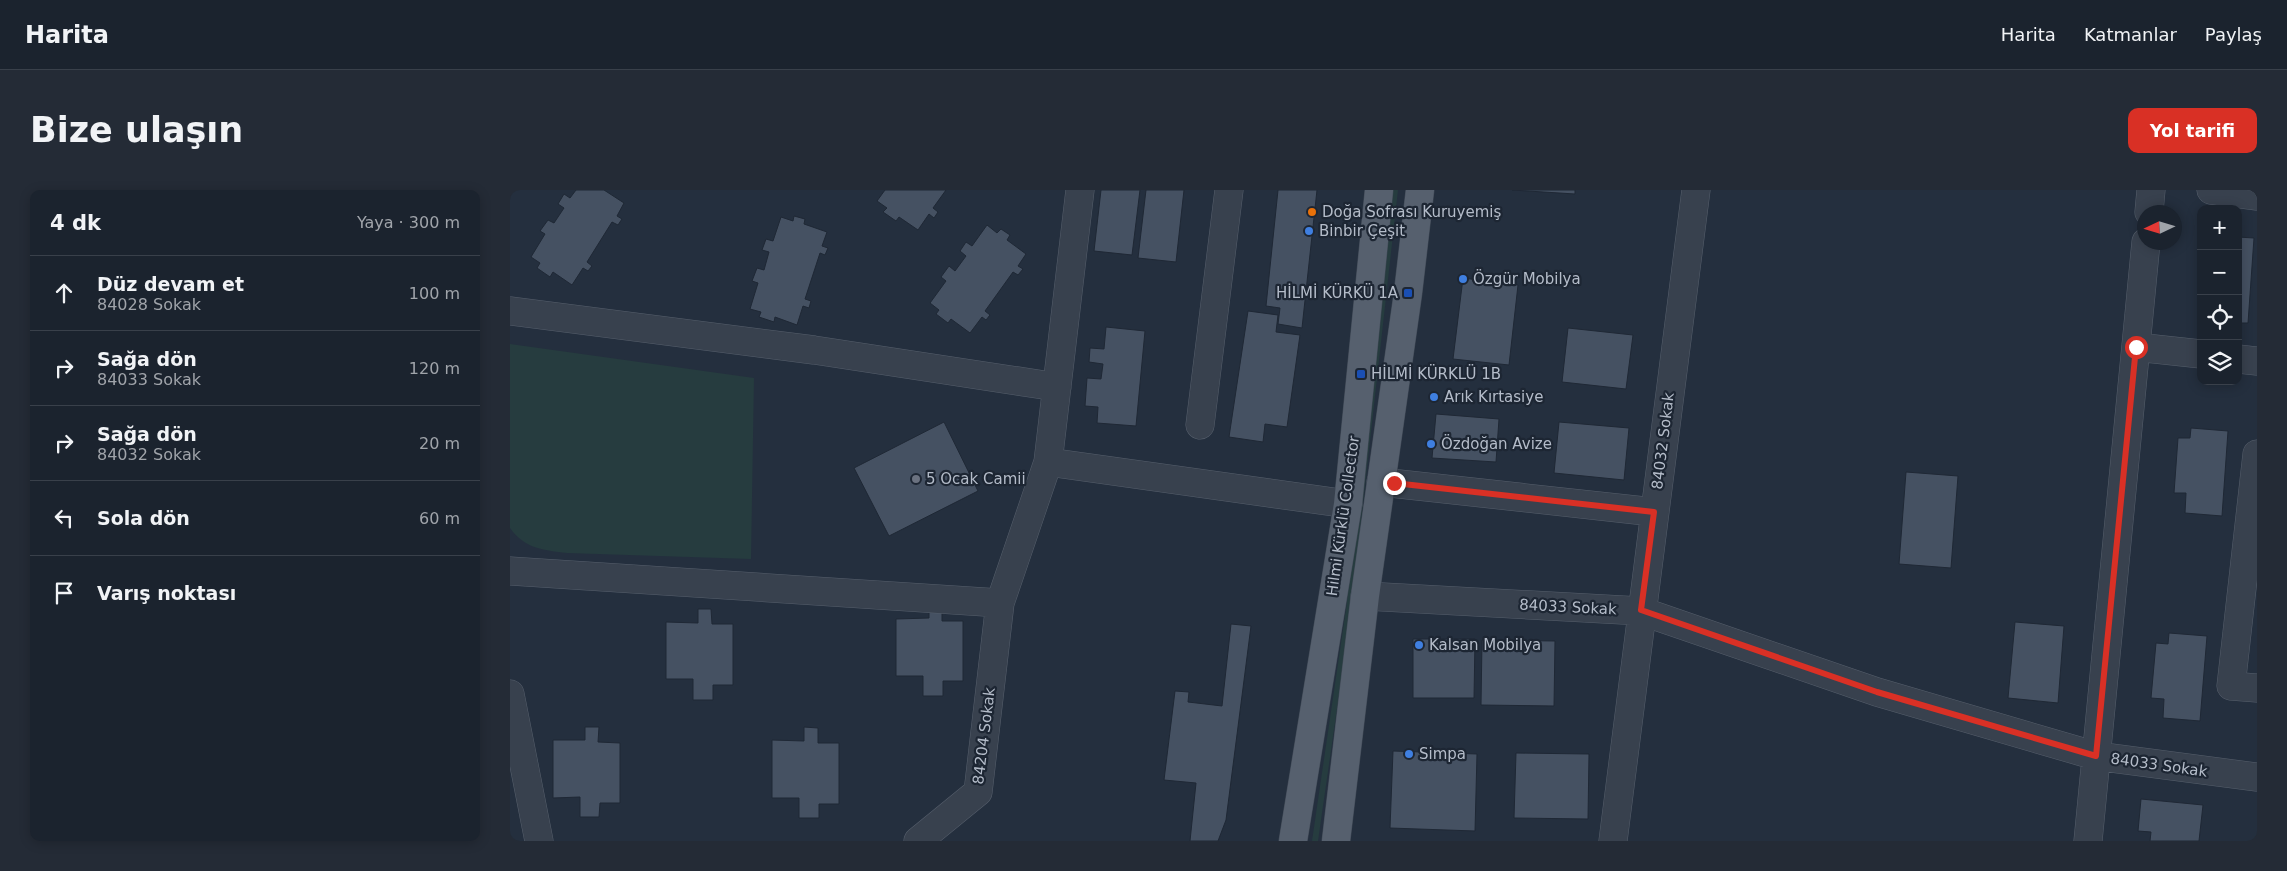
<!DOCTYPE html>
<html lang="tr">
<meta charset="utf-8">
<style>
body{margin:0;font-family:"DejaVu Sans",sans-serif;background:#242b36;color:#f1f3f6}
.controls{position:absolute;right:15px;top:15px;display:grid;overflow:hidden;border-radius:10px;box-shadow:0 2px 12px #0003}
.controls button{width:45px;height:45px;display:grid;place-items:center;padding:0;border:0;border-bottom:1px solid #39404a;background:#1b232e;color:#f1f3f6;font:25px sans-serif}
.compass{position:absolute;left:1627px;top:15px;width:45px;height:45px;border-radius:50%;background:#1b232e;box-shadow:0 2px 12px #0003;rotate:266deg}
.stop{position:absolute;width:15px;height:15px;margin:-11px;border:4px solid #d93025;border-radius:50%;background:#fff}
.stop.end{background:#d93025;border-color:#fff;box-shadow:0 1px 5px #0008}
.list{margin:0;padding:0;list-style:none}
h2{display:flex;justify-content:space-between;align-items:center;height:65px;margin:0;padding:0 20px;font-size:21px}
h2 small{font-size:16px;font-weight:400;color:#a0a4aa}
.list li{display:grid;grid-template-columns:32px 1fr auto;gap:15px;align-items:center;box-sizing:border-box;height:75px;padding:0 20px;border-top:1px solid #39404a}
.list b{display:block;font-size:19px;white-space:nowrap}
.list p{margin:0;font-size:16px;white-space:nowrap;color:#a0a4aa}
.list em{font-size:16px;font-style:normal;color:#a0a4aa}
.icon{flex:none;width:28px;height:28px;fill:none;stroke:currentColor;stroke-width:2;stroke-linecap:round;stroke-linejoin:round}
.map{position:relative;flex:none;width:1747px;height:651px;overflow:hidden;border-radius:10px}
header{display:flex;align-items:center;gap:30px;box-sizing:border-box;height:70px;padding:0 25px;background:#1b232e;border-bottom:1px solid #39404a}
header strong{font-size:24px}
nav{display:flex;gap:28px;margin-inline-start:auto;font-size:18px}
.intro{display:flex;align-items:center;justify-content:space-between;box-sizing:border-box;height:120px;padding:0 30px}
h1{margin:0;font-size:35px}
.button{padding:12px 22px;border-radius:10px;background:#d93025;color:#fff;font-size:18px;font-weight:700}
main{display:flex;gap:30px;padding:0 30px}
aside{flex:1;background:#1b232e;border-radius:10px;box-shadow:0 2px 12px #0003}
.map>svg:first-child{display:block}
.green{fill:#263c3f}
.building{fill:#455162;stroke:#1f2835}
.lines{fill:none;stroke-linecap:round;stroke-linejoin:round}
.minor-casing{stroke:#565f6c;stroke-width:29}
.major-casing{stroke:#414a57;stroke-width:29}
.minor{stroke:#38414e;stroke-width:28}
.major{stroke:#56606e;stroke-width:28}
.route{stroke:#d93025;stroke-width:6}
.food-dot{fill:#e8710a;stroke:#1d2633;stroke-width:2}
.shop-dot{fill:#3f7fe0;stroke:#1d2633;stroke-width:2}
.transit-dot{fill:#1a4fb4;stroke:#1d2633;stroke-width:2}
.worship-dot{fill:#6b7280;stroke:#1d2633;stroke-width:2}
.labels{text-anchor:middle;stroke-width:4.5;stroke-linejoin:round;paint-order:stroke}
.poi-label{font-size:15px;fill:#b4bcc9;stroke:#1d2633;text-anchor:start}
.street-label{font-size:15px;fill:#b4bcc9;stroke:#1d2633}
</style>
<header>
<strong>Harita</strong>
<nav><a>Harita</a><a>Katmanlar</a><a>Paylaş</a></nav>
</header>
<div class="intro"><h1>Bize ulaşın</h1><a class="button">Yol tarifi</a></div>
<main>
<aside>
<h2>4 dk<small>Yaya · 300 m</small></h2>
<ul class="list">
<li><svg class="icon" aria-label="ahead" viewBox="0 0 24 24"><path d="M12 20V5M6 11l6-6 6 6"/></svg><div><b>Düz devam et</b><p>84028 Sokak</p></div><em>100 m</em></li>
<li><svg class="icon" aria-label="right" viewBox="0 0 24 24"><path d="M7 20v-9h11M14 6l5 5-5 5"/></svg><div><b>Sağa dön</b><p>84033 Sokak</p></div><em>120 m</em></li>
<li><svg class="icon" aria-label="right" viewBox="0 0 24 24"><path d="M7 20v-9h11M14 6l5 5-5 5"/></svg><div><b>Sağa dön</b><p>84032 Sokak</p></div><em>20 m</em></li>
<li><svg class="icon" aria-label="left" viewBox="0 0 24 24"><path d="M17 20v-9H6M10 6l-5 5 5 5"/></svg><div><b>Sola dön</b></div><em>60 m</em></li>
<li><svg class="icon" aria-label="arrive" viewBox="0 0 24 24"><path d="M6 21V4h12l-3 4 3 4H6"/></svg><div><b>Varış noktası</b></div></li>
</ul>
</aside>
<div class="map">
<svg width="1747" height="651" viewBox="0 0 1747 651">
<rect width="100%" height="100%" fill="#242f3e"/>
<path class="green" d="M882 0H888L841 421 808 651H802L836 419Z
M0 154 244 188 241 369 57 363C33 360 15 359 0 338Z"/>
<path class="building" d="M66 0H94L114 13 107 26 112 29 108 35 102 32 77 72 82 76 78 81 73 78 62 95 43 82 40 87 27 78 30 73 21 67 35 44 30 41 38 30 44 33 54 18 48 14 54 4 60 8Z
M375 0H436L423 18 428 22 424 28 419 24 408 40 389 27 386 31 373 22 377 18 367 11Z
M591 0H630L622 65 584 61Z
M636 0H674L666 72 628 68Z
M768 0H807L792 138 768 134 770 118 756 116Z
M1002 0H1065V4Z
M284 26 295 29 294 34 317 42 312 56 318 58 315 65 310 63 295 109 301 111 299 118 293 116 287 135 265 127 264 132 249 127 251 122 240 119 248 93 242 91 247 78 254 80 259 62 252 60 256 49 263 51 271 27 283 31Z
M477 35 487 43 491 39 500 45 497 50 516 64 508 76 513 79 508 85 503 82 475 121 480 125 476 130 472 127 460 143 441 129 438 133 426 124 429 120 420 113 436 91 431 87 439 76 445 81 456 66 450 61 456 52 462 56Z
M1728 47 1744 48 1738 133H1728Z
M953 88 1008 95 999 175 943 169Z
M738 121 768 125 766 142 790 145 777 237 755 234 753 252 719 247Z
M596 137 635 141 626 236 587 233 588 217 575 216 577 188 591 189 593 174 579 172 580 158 594 159Z
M1058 138 1123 145 1116 199 1052 192Z
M926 224 989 229 986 272 922 268Z
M434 232 468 301 379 346 344 278Z
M1049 232 1119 238 1114 290 1044 283Z
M1681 238 1718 241 1712 326 1675 323 1676 303H1664L1668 248H1680Z
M1396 282 1448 286 1441 378 1389 374Z
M419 416H432V431H453V491H433V506H413V486H386V429L419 428Z
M188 419H201L202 434H223V495H203V510H183V489H156V432L188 433Z
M1505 432 1554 436 1548 513 1498 508Z
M721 434 741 436 716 630 708 651H680L686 593 654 590 665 501 679 502 678 512 712 516Z
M1659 443 1697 446 1690 531 1653 528 1654 509 1641 508 1646 453 1658 454Z
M903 449H965L964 508H903Z
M972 450 1045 451 1044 516 971 515Z
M75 537H89L88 552 110 553V613H90L89 627H70V607L43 608V550H75Z
M294 537 308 538V553H329V614H309V628H289V608H262V550L294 551Z
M883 561 967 564 965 641 880 638Z
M1006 563 1079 564 1078 629 1004 628Z
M1631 609 1693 615 1689 651H1640L1641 642 1628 641Z"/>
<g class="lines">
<defs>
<path id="minor" d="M570 0 538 272 838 314
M1701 0 1747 6
M1639 22 1641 0
M0 121 304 160 547 197
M1626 157 1691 164
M1728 169 1747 171
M690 235 719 0
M1747 264 1721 496 1747 498
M871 292 1144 322
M0 381 490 413 538 272
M855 406 1131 421 1367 502 1586 566 1747 587
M0 504 29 651
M408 651 468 602 490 413
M1103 651 1186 0
M1578 651 1636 52"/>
<path id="major" d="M783 651 838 314 869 0
M826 651 855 406 898 103 910 0"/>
</defs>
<use href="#minor" class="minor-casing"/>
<use href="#major" class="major-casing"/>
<use href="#minor" class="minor"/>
<use href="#major" class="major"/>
</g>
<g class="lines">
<path class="route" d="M884 293 1144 322 1131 420 1367 502 1586 566 1626 157"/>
</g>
<circle class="food-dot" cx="802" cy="22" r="5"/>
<g class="shop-dot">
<circle cx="799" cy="41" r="5"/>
<circle cx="953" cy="89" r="5"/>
<circle cx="924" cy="207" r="5"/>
<circle cx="921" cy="254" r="5"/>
<circle cx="909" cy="455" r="5"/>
<circle cx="899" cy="564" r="5"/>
</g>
<g class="transit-dot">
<rect x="893" y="98" width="10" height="10" rx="2.5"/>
<rect x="846" y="179" width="10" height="10" rx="2.5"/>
</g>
<circle class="worship-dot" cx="406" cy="289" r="5"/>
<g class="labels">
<g class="poi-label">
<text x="812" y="27">Doğa Sofrası Kuruyemiş</text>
<text x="809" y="46">Binbir Çeşit</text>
<text x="963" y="94">Özgür Mobilya</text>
<text x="888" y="108" text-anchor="end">HİLMİ KÜRKÜ 1A</text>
<text x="861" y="189">HİLMİ KÜRKLÜ 1B</text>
<text x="934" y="212">Arık Kırtasiye</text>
<text x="931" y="259">Özdoğan Avize</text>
<text x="416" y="294">5 Ocak Camii</text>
<text x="919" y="460">Kalsan Mobilya</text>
<text x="909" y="569">Simpa</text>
</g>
<g class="street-label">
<text transform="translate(1153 251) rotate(-83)" y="5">84032 Sokak</text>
<text transform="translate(833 326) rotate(-82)" y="5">Hilmi Kürklü Collector</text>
<text transform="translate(1058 417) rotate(3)" y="5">84033 Sokak</text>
<text transform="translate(474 546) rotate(-83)" y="5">84204 Sokak</text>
<text transform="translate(1649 575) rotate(8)" y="5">84033 Sokak</text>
</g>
</g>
</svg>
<div class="controls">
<button>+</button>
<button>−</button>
<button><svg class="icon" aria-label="locate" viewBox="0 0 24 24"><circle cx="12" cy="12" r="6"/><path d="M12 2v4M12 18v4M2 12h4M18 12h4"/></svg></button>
<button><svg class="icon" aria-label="layers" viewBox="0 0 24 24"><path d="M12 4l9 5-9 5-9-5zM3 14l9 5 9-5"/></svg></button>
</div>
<svg class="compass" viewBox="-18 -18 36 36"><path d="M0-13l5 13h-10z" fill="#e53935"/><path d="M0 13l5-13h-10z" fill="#a0a4aa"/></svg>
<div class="stop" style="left:1626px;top:157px"></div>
<div class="stop end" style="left:884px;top:293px"></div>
</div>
</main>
